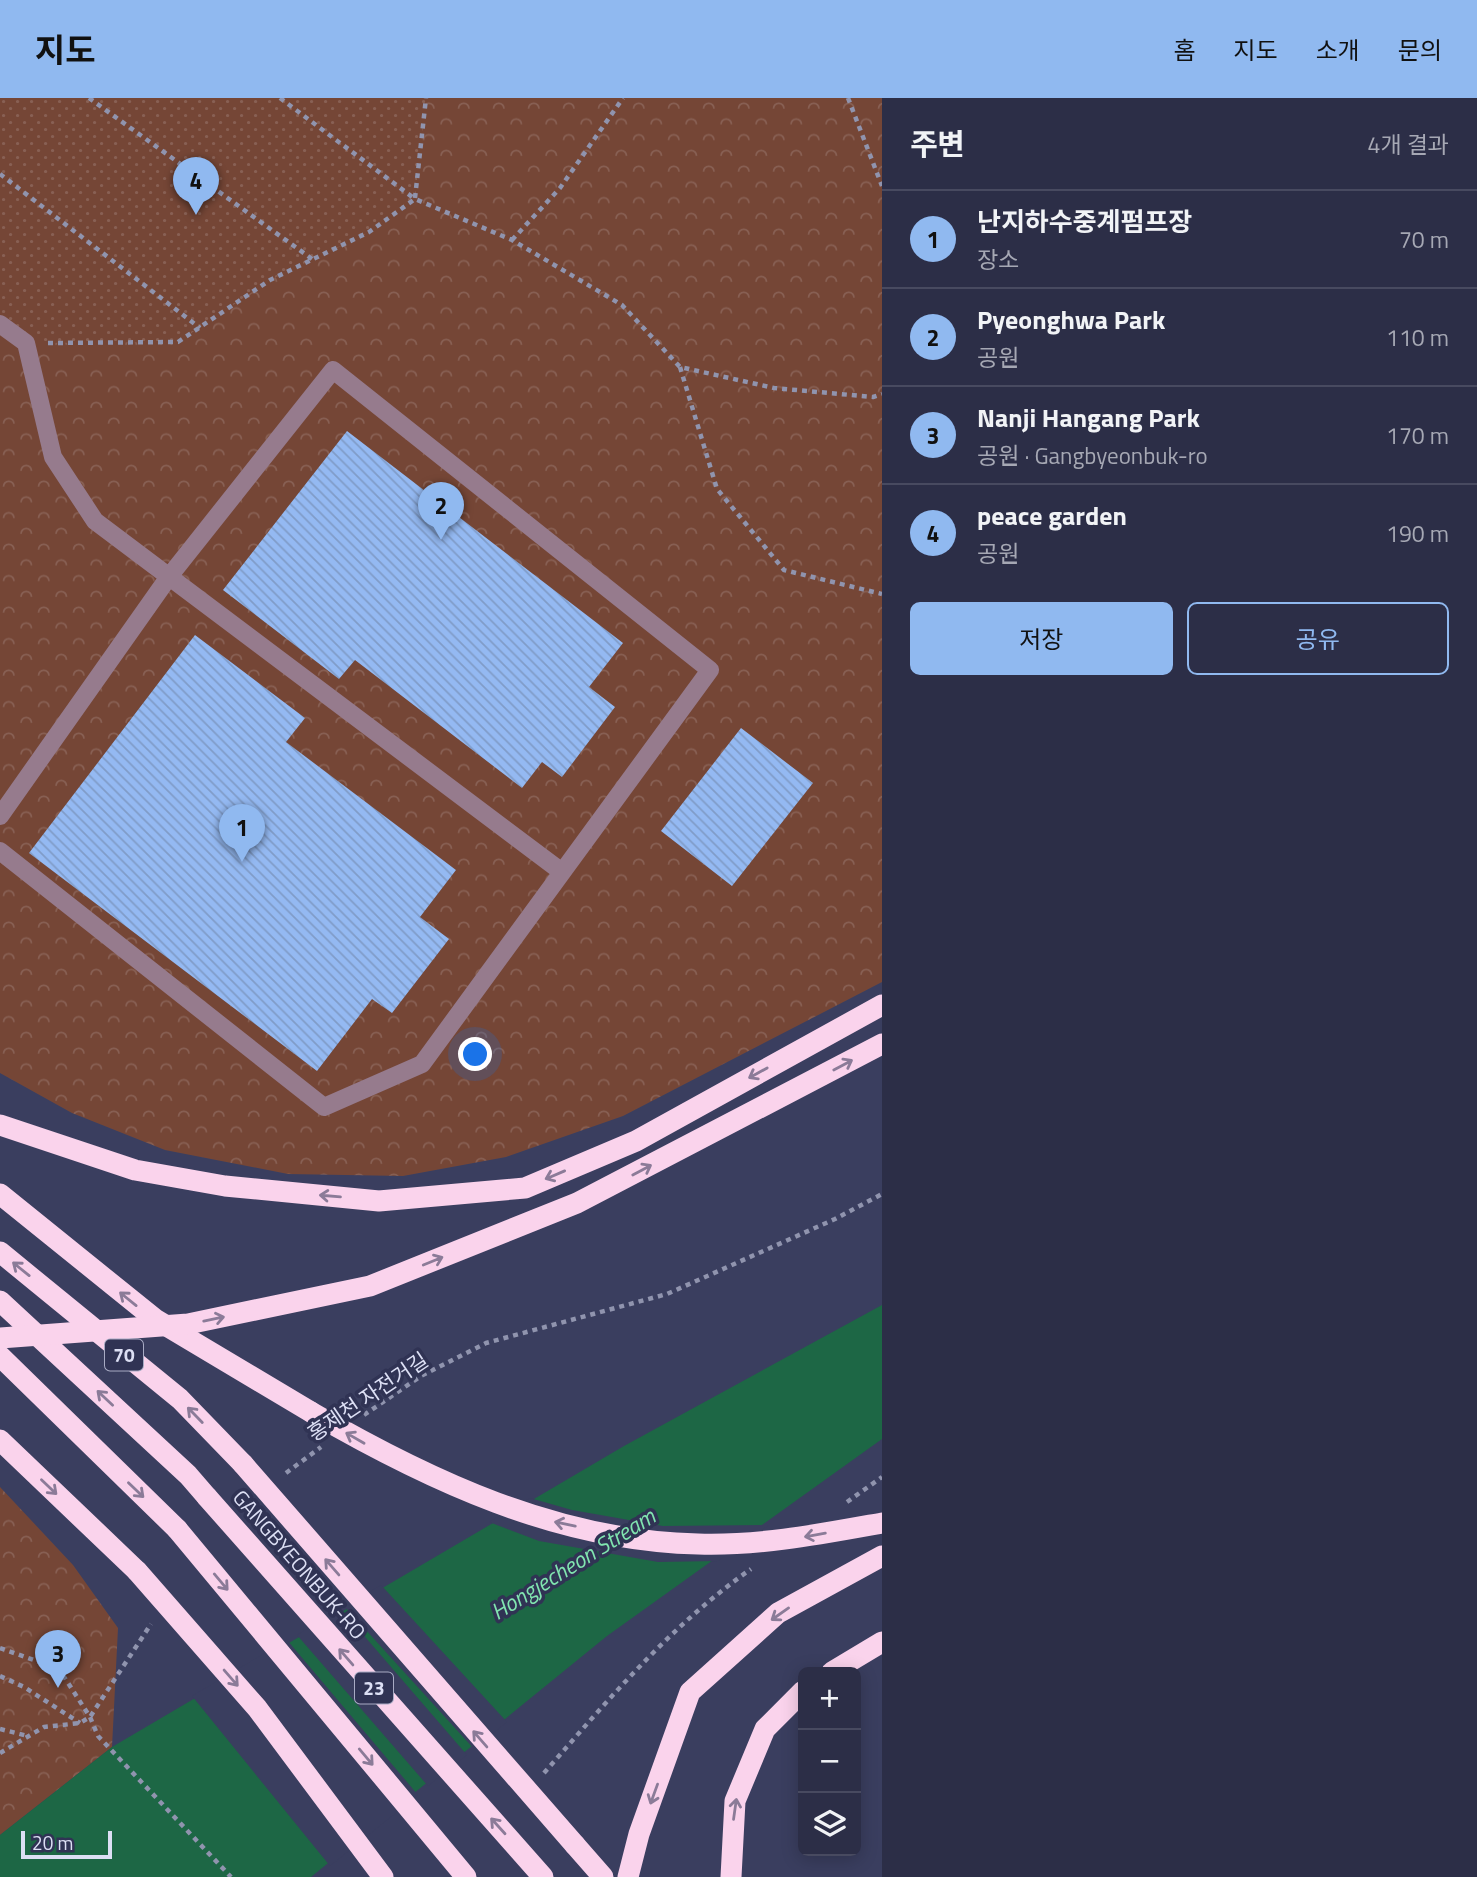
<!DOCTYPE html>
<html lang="ko">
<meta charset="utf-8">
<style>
body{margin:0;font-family:"Titillium Web","Noto Sans KR",sans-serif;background:#34364e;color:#f1f3f6}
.controls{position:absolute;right:21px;bottom:21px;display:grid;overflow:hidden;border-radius:10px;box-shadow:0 4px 18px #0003}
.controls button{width:63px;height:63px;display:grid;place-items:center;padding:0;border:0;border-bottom:2px solid #484a60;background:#2c2e47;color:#f1f3f6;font:35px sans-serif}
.scale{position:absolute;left:21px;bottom:18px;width:91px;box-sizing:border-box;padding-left:7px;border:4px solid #dcdff4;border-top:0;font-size:19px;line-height:24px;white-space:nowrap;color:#dcdff4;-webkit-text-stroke:5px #303354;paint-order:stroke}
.you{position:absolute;left:476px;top:957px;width:24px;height:24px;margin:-18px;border:5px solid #fff;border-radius:50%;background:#1a73e8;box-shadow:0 0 0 10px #1a73e833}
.badge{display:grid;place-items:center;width:46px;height:46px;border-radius:50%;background:#90b9f0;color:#111;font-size:23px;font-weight:700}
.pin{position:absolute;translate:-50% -58px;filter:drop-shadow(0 2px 4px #0008)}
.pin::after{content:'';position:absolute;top:37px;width:24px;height:21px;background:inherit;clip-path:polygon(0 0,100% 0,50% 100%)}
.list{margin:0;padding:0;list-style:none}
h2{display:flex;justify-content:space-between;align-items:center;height:91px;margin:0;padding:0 28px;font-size:30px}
h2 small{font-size:23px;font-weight:400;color:#a6a8b4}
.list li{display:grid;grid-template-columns:46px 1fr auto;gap:21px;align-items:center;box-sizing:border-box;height:98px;padding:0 28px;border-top:2px solid #484a60}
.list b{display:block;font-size:26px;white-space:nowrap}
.list p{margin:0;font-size:23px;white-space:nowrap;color:#a6a8b4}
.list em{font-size:23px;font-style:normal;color:#a6a8b4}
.actions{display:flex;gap:14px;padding:21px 28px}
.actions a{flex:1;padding:16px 0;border:2px solid #90b9f0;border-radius:10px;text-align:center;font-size:24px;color:#90b9f0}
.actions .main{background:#90b9f0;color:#111}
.icon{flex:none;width:38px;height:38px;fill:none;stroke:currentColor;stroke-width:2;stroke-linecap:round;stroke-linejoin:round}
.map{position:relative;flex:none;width:882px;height:1779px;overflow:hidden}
header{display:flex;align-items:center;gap:42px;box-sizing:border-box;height:98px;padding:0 35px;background:#90b9f0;color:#111}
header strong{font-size:33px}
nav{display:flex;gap:38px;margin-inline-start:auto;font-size:24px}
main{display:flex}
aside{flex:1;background:#2c2e47}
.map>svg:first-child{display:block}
.park{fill:url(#park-crowns)}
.garden{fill:url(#garden-dots)}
.water{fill:#1d6745}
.pier{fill:#3a3e5f}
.building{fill:url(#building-back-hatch)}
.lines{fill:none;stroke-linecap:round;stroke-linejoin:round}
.path{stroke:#9094ae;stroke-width:4.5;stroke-dasharray:5 5;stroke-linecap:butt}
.minor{stroke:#967b8d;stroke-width:18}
.highway{stroke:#fad3ec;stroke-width:21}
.highway-bridge{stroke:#fad3ec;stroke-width:21}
.oneway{stroke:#8b7b98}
.labels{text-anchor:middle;stroke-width:7;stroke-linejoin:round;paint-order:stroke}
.shield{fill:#303354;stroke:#a8abc4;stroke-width:2}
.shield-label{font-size:19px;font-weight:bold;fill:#dcdff4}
.street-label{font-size:21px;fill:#dcdff4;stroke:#303354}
.water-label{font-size:23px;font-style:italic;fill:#81e5b0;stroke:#303354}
</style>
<header>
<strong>지도</strong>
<nav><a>홈</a><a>지도</a><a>소개</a><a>문의</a></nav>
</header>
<main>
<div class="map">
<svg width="882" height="1779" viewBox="0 0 882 1779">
<defs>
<pattern id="park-crowns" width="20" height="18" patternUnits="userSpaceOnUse" patternTransform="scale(1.75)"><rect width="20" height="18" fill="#754636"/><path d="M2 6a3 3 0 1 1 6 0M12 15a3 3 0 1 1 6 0" fill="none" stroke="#886054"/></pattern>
<pattern id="garden-dots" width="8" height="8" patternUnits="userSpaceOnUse" patternTransform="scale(1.75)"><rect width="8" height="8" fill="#754636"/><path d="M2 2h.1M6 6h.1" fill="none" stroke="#886054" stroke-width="1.8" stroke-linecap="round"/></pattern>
<pattern id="building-back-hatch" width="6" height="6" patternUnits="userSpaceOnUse" patternTransform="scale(1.75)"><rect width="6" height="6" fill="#94b9f2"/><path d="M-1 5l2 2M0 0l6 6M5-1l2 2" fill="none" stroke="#809cc8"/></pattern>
</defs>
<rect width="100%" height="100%" fill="#3a3e5f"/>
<path class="park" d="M0 0H882V884L623 1018 506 1059 403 1078 288 1076 165 1052 72 1015 0 975Z
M0 1389 73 1467 118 1530 112 1649 0 1737Z"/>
<path class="garden" d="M0 0H426L415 101 369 134 270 182 178 244 26 245 0 226Z"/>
<path class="water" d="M882 1207V1341L607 1538 311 1779H0V1737L112 1649 624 1348Z"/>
<path class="pier" d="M530 1400 572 1412 663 1428 769 1427 718 1463 658 1464 539 1443 489 1424Z
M381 1487 507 1624 474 1651 345 1509Z
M341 1511 467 1657 428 1688 297 1537Z
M287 1542 418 1697 330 1768 192 1598Z"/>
<path class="building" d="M347 333 623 545 589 589 615 609 562 679 542 664 522 690 355 562 339 581 223 492Z
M195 537 305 620 286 644 456 772 420 819 449 841 392 915 372 901 317 973 29 755Z
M741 630 813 685 732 788 661 733Z"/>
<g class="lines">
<path class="path" d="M89 0 312 161
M280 0 415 101
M848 0 882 88
M0 76 200 230
M415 100 426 0
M512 142 560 90 623 0
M48 245 178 244 270 182 369 134 415 101 512 142 622 207 680 269 774 290 873 299 882 296
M680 269 717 391 784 472 882 496
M364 1317 421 1278 486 1245 667 1196 835 1121 882 1096
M286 1375 321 1349
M847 1404 882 1379
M0 1550 59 1571 90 1619 98 1638 231 1779
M0 1578 24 1589 80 1625
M0 1631 28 1638
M0 1655 44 1629 80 1625 90 1619 151 1526
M544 1675C608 1602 671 1527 751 1471"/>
<path class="minor" d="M0 226 26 245 53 359 95 423 562 774
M0 718 168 480 333 272 710 572 422 966 324 1009 0 753"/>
<path class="highway" d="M0 1027 135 1072 225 1088 379 1103 525 1090 636 1043 882 907
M0 1096 155 1221 311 1314
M0 1154 180 1301 243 1366
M0 1203 188 1377 207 1399
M0 1258 177 1431
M0 1342 137 1473
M832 1574 882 1544
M575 1747 603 1779
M628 1779 639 1736 690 1594 778 1515 882 1458
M731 1779 735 1703 765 1631 803 1593"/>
<path class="highway-bridge" d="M0 1240 188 1226 370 1188 577 1105 882 946
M311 1314C430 1383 558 1443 698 1446 760 1448 821 1436 882 1425
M243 1366 575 1747
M207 1399 543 1779
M177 1431 466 1779
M137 1473 257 1610 383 1779"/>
</g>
<defs><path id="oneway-shaft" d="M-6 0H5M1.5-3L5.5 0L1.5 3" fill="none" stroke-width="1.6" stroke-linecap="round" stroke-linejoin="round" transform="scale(1.75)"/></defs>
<g class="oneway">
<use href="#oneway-shaft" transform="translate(843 967) rotate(-28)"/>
<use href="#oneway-shaft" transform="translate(758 975) rotate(151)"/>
<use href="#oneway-shaft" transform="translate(642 1072) rotate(-28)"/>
<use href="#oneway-shaft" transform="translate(555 1077) rotate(157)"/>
<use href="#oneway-shaft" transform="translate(330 1098) rotate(-175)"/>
<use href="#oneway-shaft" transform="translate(433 1163) rotate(-22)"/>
<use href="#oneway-shaft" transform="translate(21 1171) rotate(-141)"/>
<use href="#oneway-shaft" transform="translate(128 1201) rotate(-141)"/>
<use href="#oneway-shaft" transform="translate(214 1221) rotate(-12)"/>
<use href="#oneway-shaft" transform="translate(105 1300) rotate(-137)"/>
<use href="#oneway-shaft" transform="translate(195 1317) rotate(-134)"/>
<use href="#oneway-shaft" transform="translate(355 1340) rotate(-150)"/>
<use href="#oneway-shaft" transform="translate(49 1389) rotate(44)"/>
<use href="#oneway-shaft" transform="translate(136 1392) rotate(44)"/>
<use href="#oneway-shaft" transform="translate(565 1426) rotate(-168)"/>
<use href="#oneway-shaft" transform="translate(815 1437) rotate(170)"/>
<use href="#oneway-shaft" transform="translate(332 1469) rotate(-131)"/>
<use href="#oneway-shaft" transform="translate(221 1484) rotate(50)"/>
<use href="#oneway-shaft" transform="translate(780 1516) rotate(145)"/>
<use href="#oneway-shaft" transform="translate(346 1559) rotate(-131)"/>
<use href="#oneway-shaft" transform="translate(231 1580) rotate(49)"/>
<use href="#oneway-shaft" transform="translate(480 1641) rotate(-131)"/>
<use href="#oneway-shaft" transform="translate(366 1659) rotate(50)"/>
<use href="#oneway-shaft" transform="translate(654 1696) rotate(110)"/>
<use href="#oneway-shaft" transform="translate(735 1711) rotate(-82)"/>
<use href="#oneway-shaft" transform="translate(498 1728) rotate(-132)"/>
</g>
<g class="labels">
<g class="shield">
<rect x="105" y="1241.5" width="38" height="31" rx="5"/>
<rect x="355" y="1574.5" width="38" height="31" rx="5"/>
</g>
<g class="shield-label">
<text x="124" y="1264">70</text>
<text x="374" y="1597">23</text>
</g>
<g class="street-label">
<text transform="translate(368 1299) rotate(-34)" y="7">홍제천 자전거길</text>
<text transform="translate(299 1467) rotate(49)" y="7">GANGBYEONBUK-RO</text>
</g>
<g class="water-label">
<text transform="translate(573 1466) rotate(-32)" y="8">Hongjecheon Stream</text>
</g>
</g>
</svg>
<div class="controls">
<button>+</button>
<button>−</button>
<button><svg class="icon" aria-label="layers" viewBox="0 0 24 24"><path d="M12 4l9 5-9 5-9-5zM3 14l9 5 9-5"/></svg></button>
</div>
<div class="scale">20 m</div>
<div class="you"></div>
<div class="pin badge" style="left:242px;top:764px">1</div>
<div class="pin badge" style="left:441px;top:442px">2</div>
<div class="pin badge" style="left:58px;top:1590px">3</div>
<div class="pin badge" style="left:196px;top:117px">4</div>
</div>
<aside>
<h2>주변<small>4개 결과</small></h2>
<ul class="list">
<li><span class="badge">1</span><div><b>난지하수중계펌프장</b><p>장소</p></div><em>70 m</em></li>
<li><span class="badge">2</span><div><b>Pyeonghwa Park</b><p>공원</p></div><em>110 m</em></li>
<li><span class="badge">3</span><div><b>Nanji Hangang Park</b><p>공원 · Gangbyeonbuk-ro</p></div><em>170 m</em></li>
<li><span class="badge">4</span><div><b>peace garden</b><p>공원</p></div><em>190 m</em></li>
</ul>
<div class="actions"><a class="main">저장</a><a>공유</a></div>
</aside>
</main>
